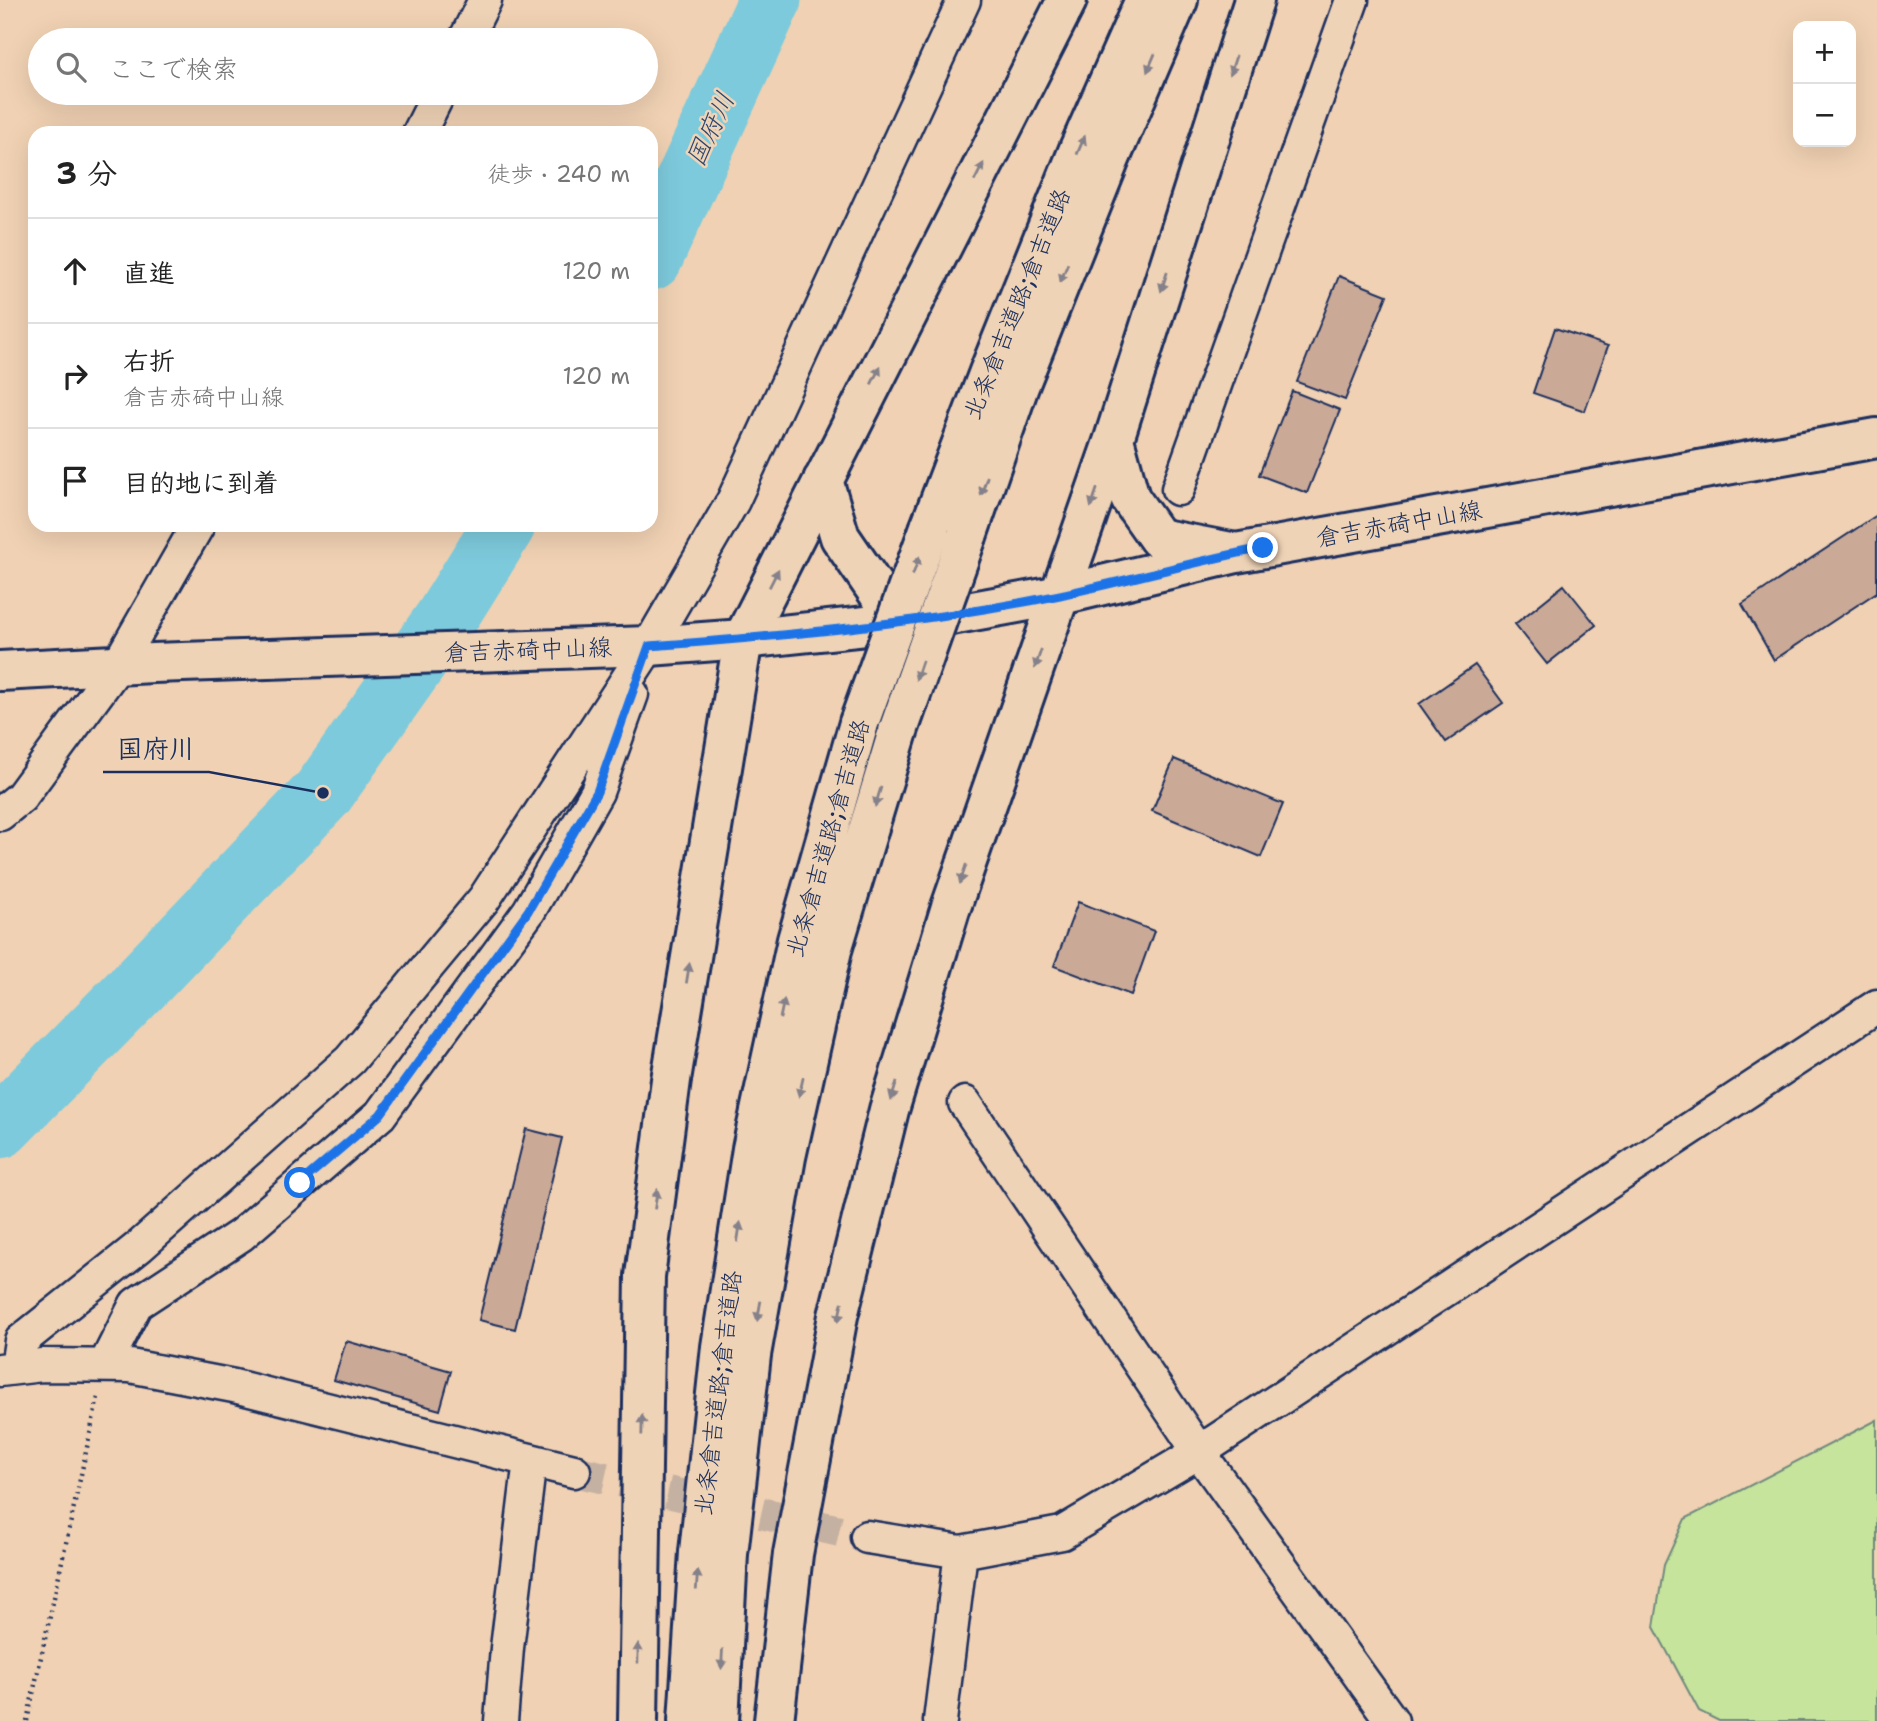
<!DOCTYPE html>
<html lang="ja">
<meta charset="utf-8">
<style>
body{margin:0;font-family:"Shantell Sans","Klee One",sans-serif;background:#f6f6f6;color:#222}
.controls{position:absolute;right:21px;top:21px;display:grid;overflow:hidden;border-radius:14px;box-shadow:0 7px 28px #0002}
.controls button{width:63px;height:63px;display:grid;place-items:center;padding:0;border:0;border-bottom:2px solid #e0e0e0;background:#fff;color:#222;font:35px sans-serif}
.stop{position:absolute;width:21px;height:21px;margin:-16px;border:5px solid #1a73e8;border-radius:50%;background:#fff}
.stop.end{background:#1a73e8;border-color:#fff;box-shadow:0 2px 7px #0008}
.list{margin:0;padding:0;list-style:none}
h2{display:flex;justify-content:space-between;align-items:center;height:91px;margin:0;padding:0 28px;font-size:30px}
h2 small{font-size:23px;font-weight:400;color:#767676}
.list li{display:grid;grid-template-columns:46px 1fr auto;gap:21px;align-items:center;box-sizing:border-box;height:105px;padding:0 28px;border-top:2px solid #e0e0e0}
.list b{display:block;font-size:26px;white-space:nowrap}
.list p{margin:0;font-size:23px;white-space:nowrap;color:#767676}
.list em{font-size:23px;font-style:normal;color:#767676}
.icon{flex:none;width:38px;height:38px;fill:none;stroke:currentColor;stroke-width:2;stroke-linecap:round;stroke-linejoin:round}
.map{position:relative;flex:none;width:1877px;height:1721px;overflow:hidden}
.search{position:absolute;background:#fff;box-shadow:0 7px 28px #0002;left:28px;top:28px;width:630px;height:77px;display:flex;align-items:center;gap:18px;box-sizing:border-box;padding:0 24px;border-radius:38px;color:#767676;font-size:26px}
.panel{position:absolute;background:#fff;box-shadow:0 7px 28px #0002;left:28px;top:126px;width:630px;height:406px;border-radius:21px}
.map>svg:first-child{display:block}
.green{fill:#c6e49c;stroke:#708a7d;stroke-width:2}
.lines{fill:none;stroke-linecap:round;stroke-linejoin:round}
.river{stroke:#7dcadc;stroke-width:63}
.building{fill:#caa997;stroke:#1b2f5e;stroke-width:2}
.street-tunnel{stroke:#c5b1a2;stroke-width:32;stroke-dasharray:32 16;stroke-linecap:butt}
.street-casing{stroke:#1b2f5e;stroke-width:37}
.primary-casing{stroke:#1b2f5e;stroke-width:44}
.highway-casing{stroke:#1b2f5e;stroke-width:44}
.path{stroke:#1b2f5e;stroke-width:4.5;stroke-dasharray:2 5;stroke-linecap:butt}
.street{stroke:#efd3b6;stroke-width:32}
.primary{stroke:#efd3b6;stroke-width:38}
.highway{stroke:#efd3b6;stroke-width:38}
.highway-bridge-casing{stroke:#1b2f5e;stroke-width:44;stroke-linecap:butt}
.highway-bridge{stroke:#efd3b6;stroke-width:38}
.oneway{fill:#85818a}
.route{stroke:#1a73e8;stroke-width:9}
.labels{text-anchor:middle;stroke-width:5;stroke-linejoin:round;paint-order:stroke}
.street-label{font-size:24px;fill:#1b2f5e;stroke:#efd3b6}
.water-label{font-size:26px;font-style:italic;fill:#2a4671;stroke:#efd3b6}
.leader{fill:none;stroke:#1b2f5e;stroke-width:2.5}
.callout-dot{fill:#1b2f5e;stroke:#efd3b6;stroke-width:2.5}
.callout-label{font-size:26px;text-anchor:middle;font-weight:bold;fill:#1b2f5e;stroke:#efd3b6;stroke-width:5;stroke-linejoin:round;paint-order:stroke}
</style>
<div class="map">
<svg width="1877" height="1721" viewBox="0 0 1877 1721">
<rect width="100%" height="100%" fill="#f0d1b3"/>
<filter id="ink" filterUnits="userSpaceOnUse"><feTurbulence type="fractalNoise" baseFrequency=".0143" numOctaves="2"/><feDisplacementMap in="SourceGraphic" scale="14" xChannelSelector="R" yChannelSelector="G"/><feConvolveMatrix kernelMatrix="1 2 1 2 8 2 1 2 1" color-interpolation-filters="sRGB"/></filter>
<g filter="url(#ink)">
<path class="green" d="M1877 1420V1721H1719L1699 1711 1654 1627 1664 1565 1685 1519Z"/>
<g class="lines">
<path class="river" d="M651 259 770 0
M0 1127 142 983 323 793 445 620 504 525"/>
</g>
<path class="building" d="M1339 276 1387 295 1345 400 1297 382Z
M1555 328 1608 346 1585 411 1533 393Z
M1292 391 1340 410 1307 493 1259 475Z
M1877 515V592L1774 660 1742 604Z
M1564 585 1596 625 1547 664 1515 624Z
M1475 665 1503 703 1446 742 1419 704Z
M1174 759 1283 804 1261 857 1152 811Z
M1078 902 1154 931 1131 995 1054 966Z
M526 1129 562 1138 515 1329 479 1320Z
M346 1341 451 1371 440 1410 334 1380Z"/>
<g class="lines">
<path class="street-tunnel" d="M574 1471 867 1537"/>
<defs>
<path id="street" d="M465 40 485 0
M419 133 439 93
M1178 489 1352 0
M0 814 21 797 118 665 198 525
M965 1103 1199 1452 1392 1721
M105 1365 136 1304 241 1235 380 1115 529 911 597 792 632 694
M17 1367 21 1341 140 1246 350 1060 484 899 649 646 733 501 964 0
M0 1370 42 1365 130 1366 234 1386 574 1471
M867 1537 961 1552 1062 1533 1199 1452 1877 1006
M501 1721 507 1648 530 1460
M940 1721 961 1552"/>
<path id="primary" d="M0 671 153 663 649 646 743 639 923 620 1061 595 1236 553 1877 438"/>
<path id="highway" d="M1114 439 1130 498 1158 538 1236 553
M823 480 840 537 879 594 923 620
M930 527 989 372 1079 149 1145 0
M967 536 1019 386 1109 161 1178 0
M638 1721 645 1276 671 1080 743 639 1067 0
M688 1721 699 1552 721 1347 752 1149 797 940 859 723
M719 1721 728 1554 751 1355 786 1157 832 950 898 731
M774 1721 793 1554 838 1316 889 1110 950 910 1114 439 1254 0"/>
</defs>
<use href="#street" class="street-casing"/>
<use href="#primary" class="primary-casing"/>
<use href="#highway" class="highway-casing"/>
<path class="path" d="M27 1721 98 1397"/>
<use href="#street" class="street"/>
<use href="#primary" class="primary"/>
<use href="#highway" class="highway"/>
<defs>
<path id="highway-bridge" d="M859 723 930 527
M898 731 967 536"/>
</defs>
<use href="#highway-bridge" class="highway-bridge-casing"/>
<use href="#highway-bridge" class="highway-bridge"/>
</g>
<defs><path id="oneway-solid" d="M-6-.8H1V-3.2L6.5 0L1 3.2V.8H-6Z" transform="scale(1.75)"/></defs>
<g class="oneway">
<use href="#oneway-solid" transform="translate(1151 63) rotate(113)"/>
<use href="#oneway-solid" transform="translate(1233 65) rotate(108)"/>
<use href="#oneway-solid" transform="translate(1081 145) rotate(-67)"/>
<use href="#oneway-solid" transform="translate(979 172) rotate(-63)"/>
<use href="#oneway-solid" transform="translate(1064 273) rotate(112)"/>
<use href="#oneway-solid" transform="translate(1164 282) rotate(108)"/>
<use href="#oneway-solid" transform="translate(876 375) rotate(-63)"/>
<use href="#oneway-solid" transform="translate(984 486) rotate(109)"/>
<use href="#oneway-solid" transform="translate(1094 498) rotate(109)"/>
<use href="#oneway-solid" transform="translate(916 566) rotate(-70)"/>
<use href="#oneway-solid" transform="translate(774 578) rotate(-63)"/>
<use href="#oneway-solid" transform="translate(1038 659) rotate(109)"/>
<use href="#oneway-solid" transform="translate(919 670) rotate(109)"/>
<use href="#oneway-solid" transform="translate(878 797) rotate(107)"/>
<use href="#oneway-solid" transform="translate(963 874) rotate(109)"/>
<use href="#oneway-solid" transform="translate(688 973) rotate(-81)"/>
<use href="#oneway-solid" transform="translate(782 1009) rotate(-78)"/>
<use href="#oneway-solid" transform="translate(801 1087) rotate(103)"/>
<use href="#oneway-solid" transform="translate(894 1091) rotate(107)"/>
<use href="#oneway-solid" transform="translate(656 1199) rotate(-82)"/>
<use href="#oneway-solid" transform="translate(739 1232) rotate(-81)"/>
<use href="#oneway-solid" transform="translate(759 1311) rotate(100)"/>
<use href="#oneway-solid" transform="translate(840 1312) rotate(103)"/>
<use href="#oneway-solid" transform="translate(642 1425) rotate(-89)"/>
<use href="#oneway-solid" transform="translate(697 1580) rotate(-86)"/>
<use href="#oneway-solid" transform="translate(638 1653) rotate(-89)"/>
<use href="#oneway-solid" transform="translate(722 1659) rotate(93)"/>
</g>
</g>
<g class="lines" filter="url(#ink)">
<path class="route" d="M300 1183 380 1115 528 911 597 792 649 646C787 636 925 623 1060 595 1128 581 1195 561 1263 548"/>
</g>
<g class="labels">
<g class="street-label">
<text transform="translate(1017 304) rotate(-68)" y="8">北条倉吉道路;倉吉道路</text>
<text transform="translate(1399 524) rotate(-10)" y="8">倉吉赤碕中山線</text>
<text transform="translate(528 650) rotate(-2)" y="8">倉吉赤碕中山線</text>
<text transform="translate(828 838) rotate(-74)" y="8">北条倉吉道路;倉吉道路</text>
<text transform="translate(718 1393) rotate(-83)" y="8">北条倉吉道路;倉吉道路</text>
</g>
<g class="water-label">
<text transform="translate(710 129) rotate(-65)" y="9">国府川</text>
</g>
</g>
<path class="leader" d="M323 793L209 772H103"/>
<circle class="callout-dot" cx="323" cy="793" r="7"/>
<g class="callout-label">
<text x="156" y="758">国府川</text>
</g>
</svg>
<div class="controls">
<button>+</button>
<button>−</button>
</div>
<div class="stop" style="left:300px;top:1183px"></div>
<div class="stop end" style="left:1263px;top:548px"></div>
<div class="search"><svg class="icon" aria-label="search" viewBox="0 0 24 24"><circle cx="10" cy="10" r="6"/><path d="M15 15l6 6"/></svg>ここで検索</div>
<section class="panel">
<h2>3 分<small>徒歩 · 240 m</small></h2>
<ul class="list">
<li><svg class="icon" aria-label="ahead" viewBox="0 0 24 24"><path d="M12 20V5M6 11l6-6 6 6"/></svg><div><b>直進</b></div><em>120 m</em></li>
<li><svg class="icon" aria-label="right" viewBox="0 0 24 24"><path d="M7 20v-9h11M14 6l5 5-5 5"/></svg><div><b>右折</b><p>倉吉赤碕中山線</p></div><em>120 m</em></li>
<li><svg class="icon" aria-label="arrive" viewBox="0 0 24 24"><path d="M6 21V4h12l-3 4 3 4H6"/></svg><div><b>目的地に到着</b></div></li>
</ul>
</section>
</div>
